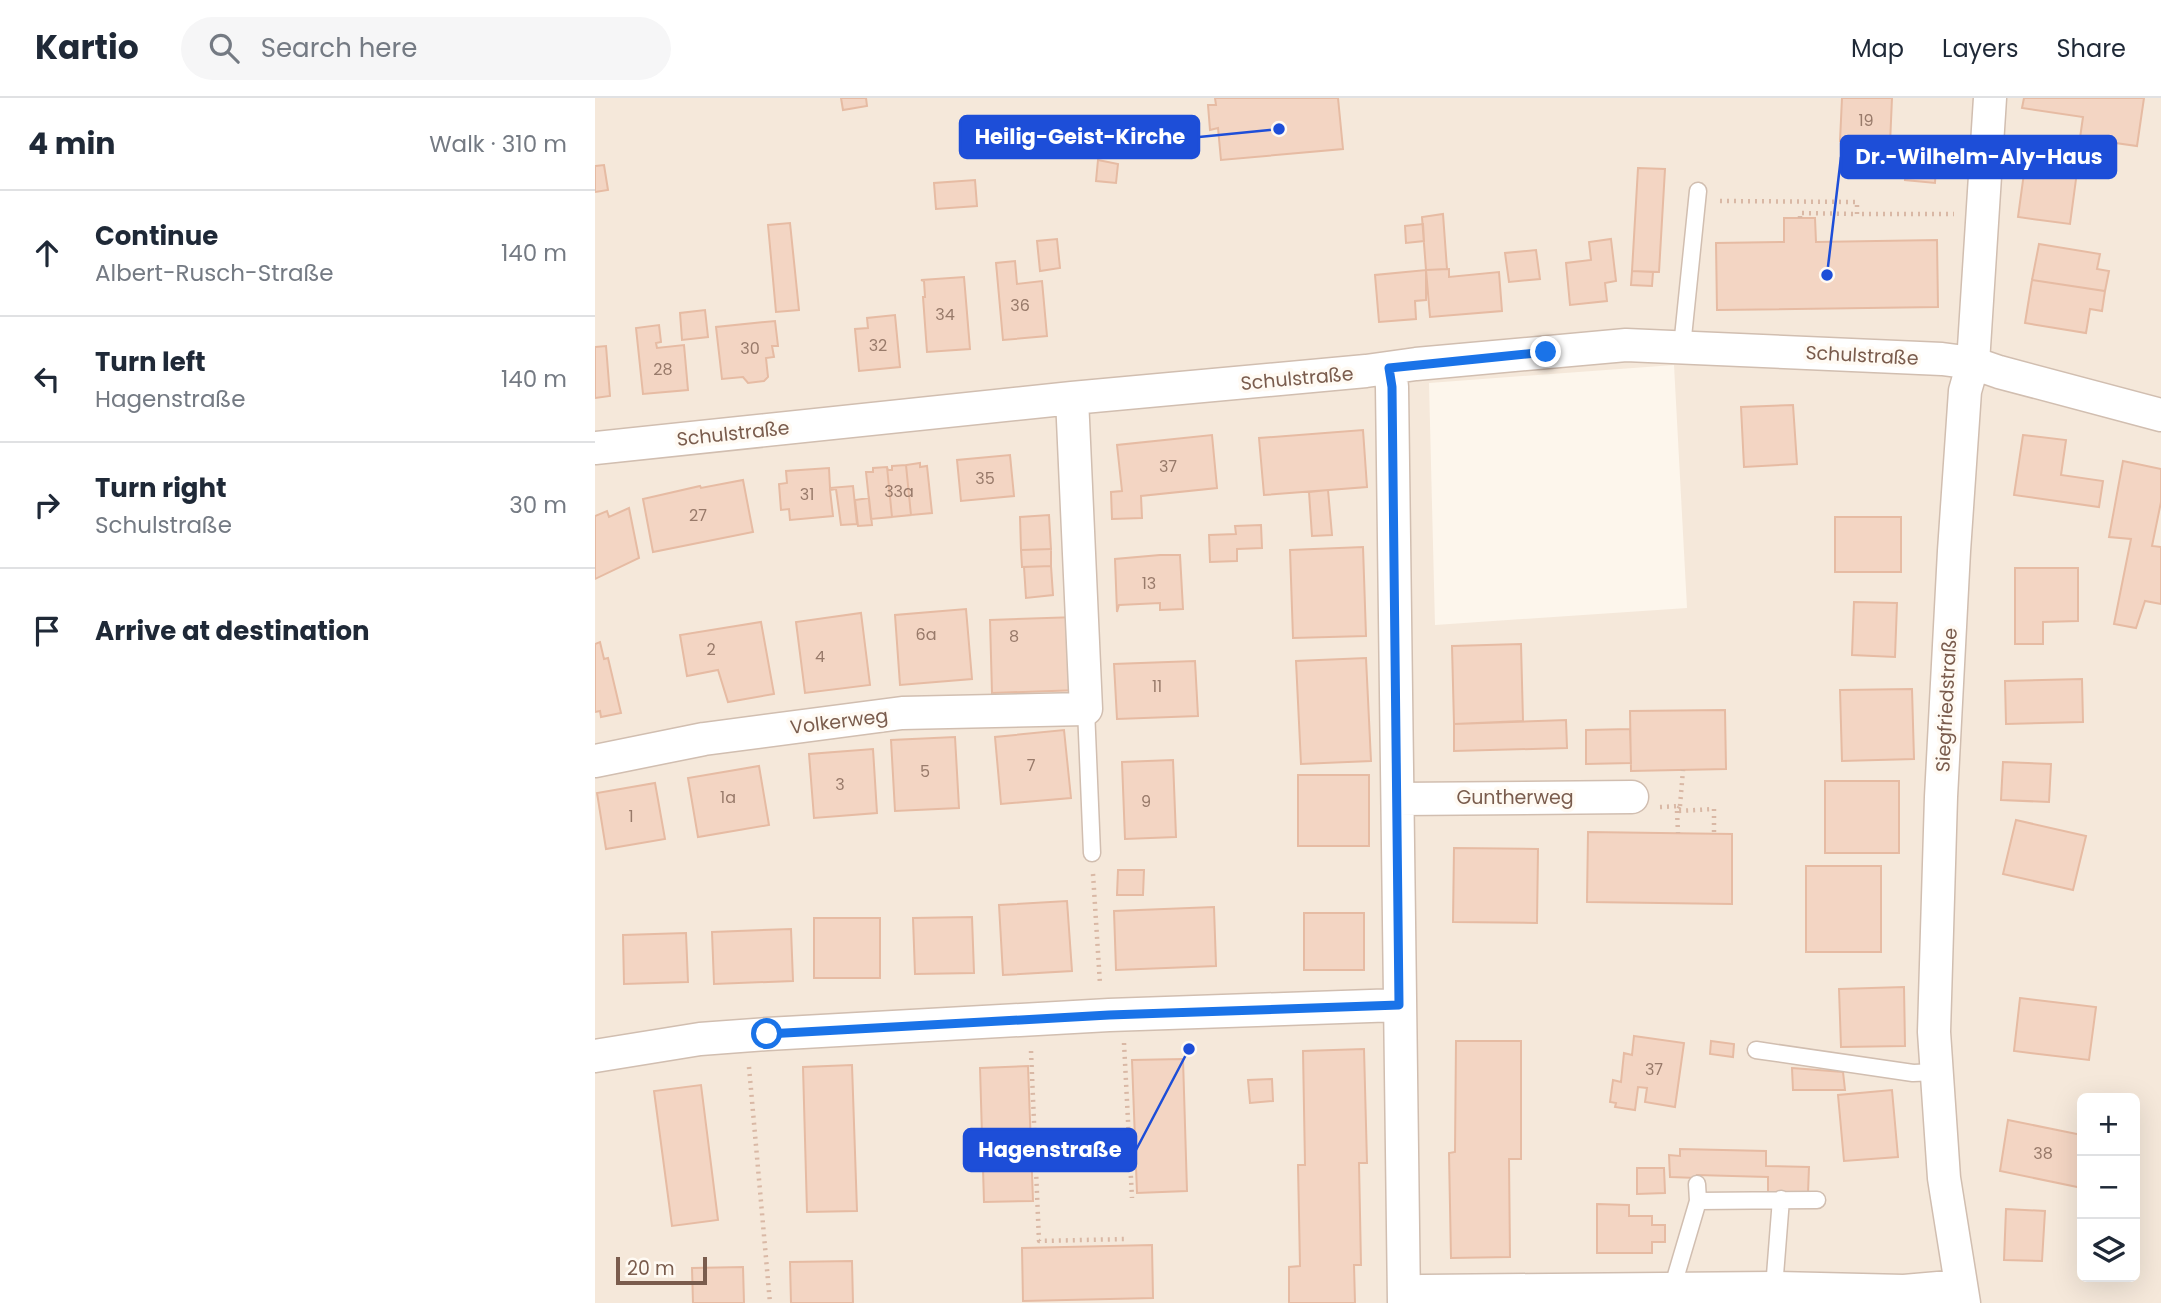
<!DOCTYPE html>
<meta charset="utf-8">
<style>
body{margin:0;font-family:Poppins,sans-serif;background:#f6f6f7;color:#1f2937}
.controls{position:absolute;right:21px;bottom:21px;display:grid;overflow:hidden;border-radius:10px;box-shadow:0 7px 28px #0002}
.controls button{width:63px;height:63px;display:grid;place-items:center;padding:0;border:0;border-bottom:2px solid #e0e1e3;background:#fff;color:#1f2937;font:35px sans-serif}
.scale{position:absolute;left:21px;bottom:18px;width:91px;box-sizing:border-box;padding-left:7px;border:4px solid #7a5c4d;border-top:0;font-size:19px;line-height:24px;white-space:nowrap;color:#7a5c4d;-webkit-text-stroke:5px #fffaf3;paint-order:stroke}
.stop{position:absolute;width:21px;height:21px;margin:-16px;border:5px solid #1a73e8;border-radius:50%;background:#fff}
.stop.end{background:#1a73e8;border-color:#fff;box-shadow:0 2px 7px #0008}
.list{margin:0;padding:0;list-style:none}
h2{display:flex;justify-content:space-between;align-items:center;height:91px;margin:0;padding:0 28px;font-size:30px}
h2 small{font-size:23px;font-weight:400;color:#747a83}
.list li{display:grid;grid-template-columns:46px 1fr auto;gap:21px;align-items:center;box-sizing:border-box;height:126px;padding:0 28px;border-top:2px solid #e0e1e3}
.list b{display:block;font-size:26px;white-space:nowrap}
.list p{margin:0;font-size:23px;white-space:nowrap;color:#747a83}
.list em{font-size:23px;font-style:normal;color:#747a83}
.icon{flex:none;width:38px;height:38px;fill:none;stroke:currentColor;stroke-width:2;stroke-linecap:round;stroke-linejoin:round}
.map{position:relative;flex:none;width:1566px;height:1205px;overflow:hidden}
header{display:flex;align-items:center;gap:42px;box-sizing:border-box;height:98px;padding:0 35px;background:#fff;border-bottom:2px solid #e0e1e3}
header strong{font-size:33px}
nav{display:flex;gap:38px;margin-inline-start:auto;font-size:24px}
.search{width:490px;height:63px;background:#f6f6f7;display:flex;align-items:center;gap:18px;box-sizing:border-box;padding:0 24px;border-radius:38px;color:#747a83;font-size:26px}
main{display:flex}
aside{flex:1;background:#fff}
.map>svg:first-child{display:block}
.residential{fill:#f5e8da;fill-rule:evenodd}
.building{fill:#f3d5c3;stroke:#e6bba3;stroke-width:2}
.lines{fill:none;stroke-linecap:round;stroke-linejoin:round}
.lane-casing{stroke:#d1beb0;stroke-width:19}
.street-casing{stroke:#d1beb0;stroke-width:35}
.path{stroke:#d9b8a5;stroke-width:4.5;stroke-dasharray:2 5;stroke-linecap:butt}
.lane{stroke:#fff;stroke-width:16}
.street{stroke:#fff;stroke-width:32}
.route{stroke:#1a73e8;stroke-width:9}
.labels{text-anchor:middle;stroke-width:7;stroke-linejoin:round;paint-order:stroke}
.number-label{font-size:16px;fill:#987a6a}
.street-label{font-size:19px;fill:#7a5c4d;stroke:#fffaf3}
.leader{fill:none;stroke:#1d4ed8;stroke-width:2.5}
.callout-dot{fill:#1d4ed8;stroke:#fffaf3;stroke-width:2.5}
.callout{fill:#1d4ed8;stroke:#1d4ed8;stroke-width:2.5}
.callout-label{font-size:21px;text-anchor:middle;font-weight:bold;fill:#fff}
</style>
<header>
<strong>Kartio</strong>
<div class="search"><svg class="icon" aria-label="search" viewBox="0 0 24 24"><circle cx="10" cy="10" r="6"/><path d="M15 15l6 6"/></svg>Search here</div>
<nav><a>Map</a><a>Layers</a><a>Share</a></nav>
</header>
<main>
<aside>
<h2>4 min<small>Walk · 310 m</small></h2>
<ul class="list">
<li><svg class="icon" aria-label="ahead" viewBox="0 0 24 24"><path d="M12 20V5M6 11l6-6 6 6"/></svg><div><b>Continue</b><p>Albert-Rusch-Straße</p></div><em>140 m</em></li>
<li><svg class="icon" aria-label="left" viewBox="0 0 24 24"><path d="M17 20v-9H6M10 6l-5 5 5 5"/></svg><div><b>Turn left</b><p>Hagenstraße</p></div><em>140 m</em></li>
<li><svg class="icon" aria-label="right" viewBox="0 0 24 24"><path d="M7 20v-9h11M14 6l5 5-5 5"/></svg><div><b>Turn right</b><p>Schulstraße</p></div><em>30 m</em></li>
<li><svg class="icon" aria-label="arrive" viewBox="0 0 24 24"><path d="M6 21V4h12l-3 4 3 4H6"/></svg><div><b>Arrive at destination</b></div></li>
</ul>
</aside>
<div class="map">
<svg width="1566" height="1205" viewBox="0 0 1566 1205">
<rect width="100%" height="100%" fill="#fdf6ec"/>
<path class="residential" d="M0 0H1566V1205H0ZM1079 267 1092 510 840 527 834 285ZM1487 1000H1540V1179H1487Z"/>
<path class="building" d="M246 0H271L272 8 248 12Z
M620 0H743L748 51 626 62 623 30 615 32 613 7H621Z
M1247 0H1297L1295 46 1245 43Z
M1429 0H1549L1542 48 1485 40 1488 19 1427 10Z
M1312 52 1342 53 1340 85 1310 82Z
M1432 53 1484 59 1475 126 1423 119Z
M503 62 523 66 521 85 501 83Z
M9 67 13 92 0 94V68Z
M1043 70 1070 71 1064 174 1037 173Z
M380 82 382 108 341 111 339 85Z
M848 116 852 171 831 172 827 119Z
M1189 120H1220L1221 144 1342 142 1343 209 1122 212 1121 145 1189 144Z
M195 125 204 212 181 214 173 127Z
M828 126 829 143 811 145 810 128Z
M462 141 465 170 445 173 442 143Z
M1016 141 1021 183 1010 185 1012 203 975 207 971 165 996 162 994 144Z
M1444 146 1505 156 1502 171 1514 173 1510 193 1437 182Z
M941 152 945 181 914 184 910 155Z
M420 163 422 186 447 183 452 238 408 242 401 165Z
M854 171V179L904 174 907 213 835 219 831 172Z
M831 172V202L820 203 821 221 784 224 780 177Z
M1037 173 1058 174 1057 188 1036 187Z
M369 179 375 251 332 254 328 199H330L329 183 326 182Z
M1437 182 1510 193 1507 213 1495 211 1491 235 1430 225Z
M110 212 113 239 87 242 85 215Z
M300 217 305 269 264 273 260 231 273 230 272 220Z
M180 223 183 248H177L179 259 171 260 173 279 169 283 153 285 148 279 127 281 121 229Z
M64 227 66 244 61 245 62 250 89 247 93 292 48 296 41 230Z
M11 248 15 298 0 300V249Z
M1198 307 1202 366 1149 369 1146 309Z
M768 332 772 389 669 397 664 340Z
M617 337 622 390 546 398 547 420 517 421 516 394 527 393 522 347Z
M1428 337 1471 342 1466 377 1508 383 1504 409 1419 397Z
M415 357 419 398 366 403 362 362Z
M1528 363 1566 371V404L1557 448 1566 449V506L1550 503 1541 530 1519 526 1536 441 1514 439Z
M325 365V369L332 368 337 415 316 417 311 367Z
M311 367 316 417 297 419 292 369 293 372H297V368Z
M292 369 297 419 276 421 271 374H278V370Z
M234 370 235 390 258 388 262 426 246 427 241 391 235 392 238 418 195 422 194 411 186 412 184 386 192 385 191 373Z
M148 382 158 434 58 454 48 401 105 388 106 390Z
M733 392 737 437 717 438 714 394Z
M274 400 277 427 263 428 260 402Z
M34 410 44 460 0 481V418L12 413 14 419Z
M454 417 456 451 426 452 425 419Z
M1240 419H1306V474H1240Z
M666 427 667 450 642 451V463L615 464 614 437 641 436 640 428Z
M768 449 771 538 698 540 695 452Z
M456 451V468L427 469 426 452Z
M565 457H585L588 511 565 512V505L524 507 522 514 520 461Z
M456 468 458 497 431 500 429 469Z
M1420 470H1483V523L1448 524V546H1420Z
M1259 504 1302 505 1300 559 1257 557Z
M371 511 377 581 305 587 300 517Z
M266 515 275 587 210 595 201 524Z
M482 519 485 592 397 595 395 522Z
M166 524 179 596 133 604 123 572 92 578 85 537Z
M5 544 9 561 13 560 26 615 6 619 5 613 0 614V546Z
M926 546 928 623 859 626 857 548Z
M771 560 776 663 706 666 701 563Z
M600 563 603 618 522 621 519 566Z
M1487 581 1488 624 1411 626 1410 583Z
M1317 591 1319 661 1247 663 1245 592Z
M1130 612 1131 671 1036 673 1035 613Z
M971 622 972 650 859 653V626Z
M1035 631 1036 665 991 666V632Z
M469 632 476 700 406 706 400 639Z
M360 639 364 710 300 713 296 642Z
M278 651 282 715 219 720 214 656Z
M578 662 581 739 530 741 527 664Z
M1408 664 1456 666 1454 704 1406 702Z
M164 668 174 727 103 739 93 680Z
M703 677H774V748H703Z
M1230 683H1304V755H1230Z
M60 685 70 741 11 751 2 695Z
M1421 722 1491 738 1478 792 1408 776Z
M993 734 1137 736V806L992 804Z
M859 750 943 751 942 825 858 824Z
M1211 768H1286V854H1211Z
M523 772H549L548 797H522Z
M472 803 477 873 408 877 404 807Z
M619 809 621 868 521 872 519 813Z
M709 815H769V872H709Z
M377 819 379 875 320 876 318 820Z
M219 820H285V880H219Z
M196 831 198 883 119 886 117 834Z
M91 835 93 884 29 886 28 837Z
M1309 889 1310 948 1246 949 1244 891Z
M1425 900 1501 909 1494 962 1419 953Z
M1039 938 1089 945 1080 1009 1050 1004 1052 990 1043 989 1040 1012 1020 1009 1021 1005 1015 1004 1018 982 1026 984 1029 955 1037 957Z
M861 943H926V1061H914L915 1159 856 1160 854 1055 860 1054Z
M1116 943 1139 946 1138 959 1115 956Z
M769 951 772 1065H764L766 1167H759L760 1205H694V1169L705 1168 703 1067H710L708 953Z
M588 961 592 1093 542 1095 537 962Z
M257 967 262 1113 212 1114 208 969Z
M433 968 438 1103 389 1104 385 970Z
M1197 970 1248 974 1250 992H1198Z
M677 981 678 1003 655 1005 653 982Z
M106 987 123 1122 77 1128 59 993Z
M1297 992 1303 1059 1249 1063 1243 997Z
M1413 1022 1487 1037V1090L1405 1073Z
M1085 1051 1171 1053V1068L1214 1069 1213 1095 1173 1094V1079L1102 1077V1080L1075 1079 1074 1057 1085 1058Z
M1042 1070H1069L1070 1095 1042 1096Z
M1002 1106 1034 1107V1118H1057V1127H1070V1144H1057V1155H1002Z
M1411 1111 1450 1113 1447 1163 1409 1162Z
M557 1147 558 1200 428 1203 427 1150Z
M257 1163 258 1205H196L195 1164Z
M148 1169 149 1205H98L97 1170Z"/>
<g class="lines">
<defs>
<path id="lane" d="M1087 249 1103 93
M491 611 497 755
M1161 952 1318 975 1341 974
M1103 1103 1222 1102
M1179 1190 1186 1101
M1077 1191 1103 1103 1102 1086"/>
<path id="street" d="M795 270 797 289 809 1205
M0 350 477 300 771 273 821 266 1031 247 1347 261 1378 265 1404 274 1566 317
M0 663 109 641 307 615 491 611 477 300
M803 701 1037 699
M0 958 105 941 172 936 514 917 804 907
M810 1195 828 1193 1179 1190 1309 1193 1366 1188
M1369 1205 1349 1080 1339 934 1346 699 1359 453 1370 293 1378 265 1395 0"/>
</defs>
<use href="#lane" class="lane-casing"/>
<use href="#street" class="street-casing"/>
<path class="path" d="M1125 103 1262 104V116H1359
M1205 120V115L1262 116
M1085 708 1088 672
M1065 709 1085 708 1082 713 1119 711V735
M1082 713 1083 735
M498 776 505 886
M529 945 537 1100
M436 953 444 1143 532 1141
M154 969 175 1205"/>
<use href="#lane" class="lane"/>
<use href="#street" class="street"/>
</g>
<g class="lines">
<path class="route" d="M172 936 514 917 804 907 797 289 794 270 951 254"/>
</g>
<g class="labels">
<g class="number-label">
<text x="1271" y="28">19</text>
<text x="425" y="213">36</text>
<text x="350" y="222">34</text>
<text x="283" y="253">32</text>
<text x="155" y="256">30</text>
<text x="68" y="277">28</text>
<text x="573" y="374">37</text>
<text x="390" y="386">35</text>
<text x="304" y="399">33a</text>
<text x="212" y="402">31</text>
<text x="103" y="423">27</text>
<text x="554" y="491">13</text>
<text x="331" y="542">6a</text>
<text x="419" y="544">8</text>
<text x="116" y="557">2</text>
<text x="225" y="564">4</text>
<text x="562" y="594">11</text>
<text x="436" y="673">7</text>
<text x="330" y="679">5</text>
<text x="245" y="692">3</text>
<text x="133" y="705">1a</text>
<text x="551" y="709">9</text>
<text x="36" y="724">1</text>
<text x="1059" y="977">37</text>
<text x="1448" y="1061">38</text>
</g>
<g class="street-label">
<text transform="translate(1267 257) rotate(3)" y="7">Schulstraße</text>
<text transform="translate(702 280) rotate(-5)" y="7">Schulstraße</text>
<text transform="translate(138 335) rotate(-6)" y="7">Schulstraße</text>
<text transform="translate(1351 602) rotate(-87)" y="7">Siegfriedstraße</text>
<text transform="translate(244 623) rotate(-7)" y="7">Volkerweg</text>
<text x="920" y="706">Guntherweg</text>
</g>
</g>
<path class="leader" d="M684 31L604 39M1232 177L1246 59M594 951L541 1052"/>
<g class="callout-dot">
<circle cx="684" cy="31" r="7"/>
<circle cx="1232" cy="177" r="7"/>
<circle cx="594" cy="951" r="7"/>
</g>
<g class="callout">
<rect x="365" y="18" width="239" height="42" rx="7"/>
<rect x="1246" y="38" width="275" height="42" rx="7"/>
<rect x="369" y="1031" width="172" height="42" rx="7"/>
</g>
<g class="callout-label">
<text x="485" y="46">Heilig-Geist-Kirche</text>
<text x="1384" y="66">Dr.-Wilhelm-Aly-Haus</text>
<text x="455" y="1059">Hagenstraße</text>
</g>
</svg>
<div class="controls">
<button>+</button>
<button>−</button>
<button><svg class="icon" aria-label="layers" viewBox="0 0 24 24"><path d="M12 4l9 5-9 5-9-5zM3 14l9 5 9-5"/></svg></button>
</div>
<div class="scale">20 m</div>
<div class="stop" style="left:172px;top:936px"></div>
<div class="stop end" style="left:951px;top:254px"></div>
</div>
</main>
